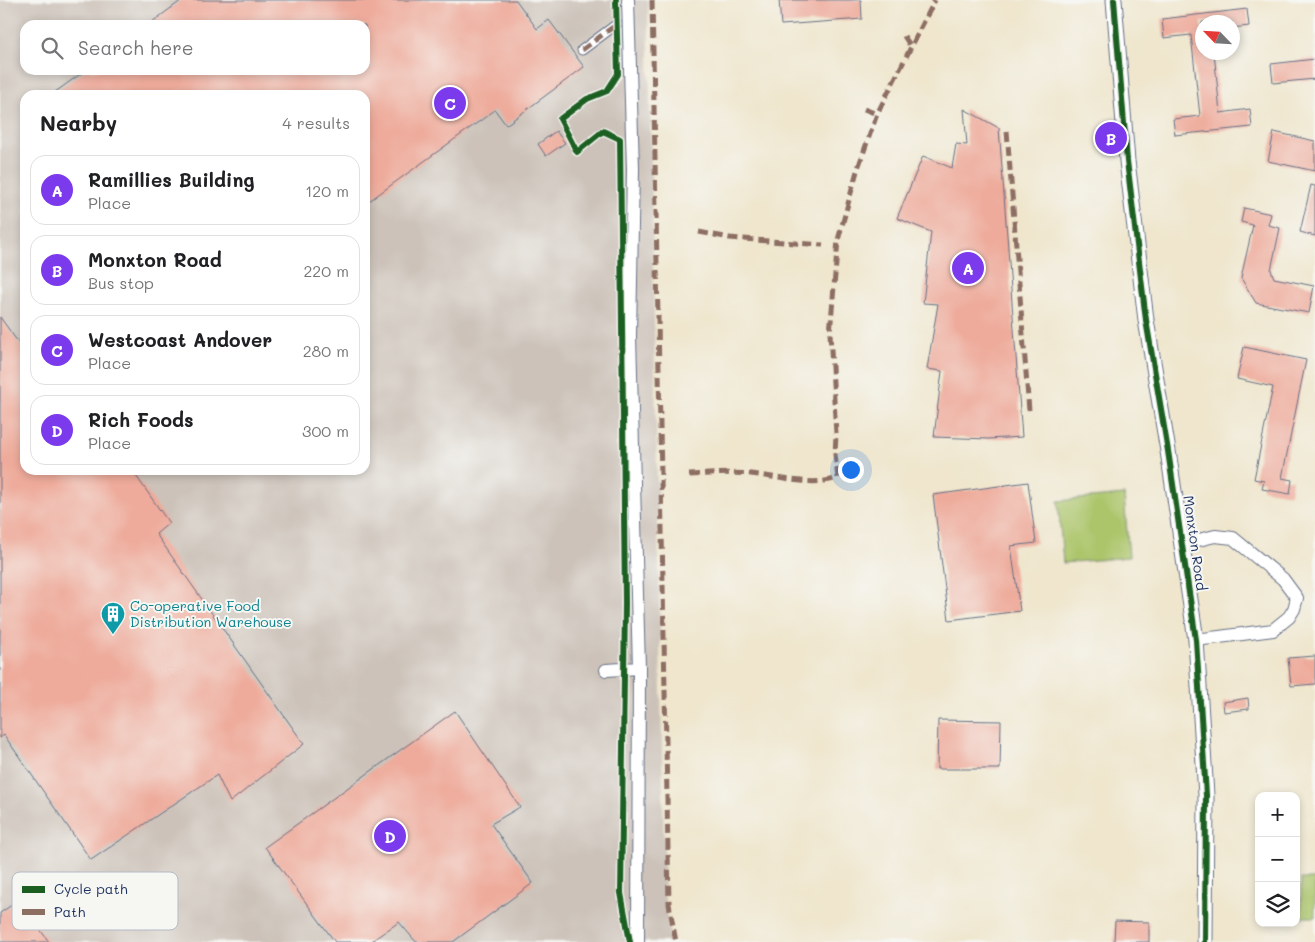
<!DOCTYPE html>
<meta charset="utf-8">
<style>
body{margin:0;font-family:Mali,sans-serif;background:#f2f2f2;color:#202124}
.controls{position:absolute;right:15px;bottom:15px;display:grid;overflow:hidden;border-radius:10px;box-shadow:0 2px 8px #0003}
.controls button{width:45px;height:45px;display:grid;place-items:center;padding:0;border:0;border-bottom:1px solid #e0e0e0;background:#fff;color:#202124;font:25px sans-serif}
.compass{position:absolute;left:1195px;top:15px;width:45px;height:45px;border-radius:50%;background:#fff;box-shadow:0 2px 8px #0003;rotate:295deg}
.you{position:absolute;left:850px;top:469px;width:18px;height:18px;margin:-12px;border:4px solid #fff;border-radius:50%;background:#1a73e8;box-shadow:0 0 0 8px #1a73e833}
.badge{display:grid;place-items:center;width:32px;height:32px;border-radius:50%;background:#7c3aed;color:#fff;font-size:16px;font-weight:700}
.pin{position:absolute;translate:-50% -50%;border:2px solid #fff;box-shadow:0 1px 5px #0006}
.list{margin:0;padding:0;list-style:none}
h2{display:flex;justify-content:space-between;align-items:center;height:65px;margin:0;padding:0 20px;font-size:21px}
h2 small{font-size:16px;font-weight:400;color:#757577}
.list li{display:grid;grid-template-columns:32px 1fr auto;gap:15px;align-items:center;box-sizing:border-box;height:70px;margin:0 10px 10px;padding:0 10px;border:1px solid #e0e0e0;border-radius:15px}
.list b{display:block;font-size:19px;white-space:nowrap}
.list p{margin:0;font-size:16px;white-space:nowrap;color:#757577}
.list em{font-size:16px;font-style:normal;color:#757577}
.icon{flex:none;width:28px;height:28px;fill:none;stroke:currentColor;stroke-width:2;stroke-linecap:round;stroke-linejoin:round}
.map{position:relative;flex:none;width:1315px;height:942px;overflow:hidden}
.search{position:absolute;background:#fff;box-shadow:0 2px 8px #0003;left:20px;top:20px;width:350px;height:55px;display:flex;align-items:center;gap:12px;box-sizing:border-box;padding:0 18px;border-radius:15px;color:#757577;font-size:19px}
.panel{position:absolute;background:#fff;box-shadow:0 2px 8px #0003;left:20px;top:90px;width:350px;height:385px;border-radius:15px}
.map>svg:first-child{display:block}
.industrial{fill:#ccc2b9;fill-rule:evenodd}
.green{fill:#acc56a;stroke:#647a64}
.building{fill:#eeab9b}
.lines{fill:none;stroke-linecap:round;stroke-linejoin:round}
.pedestrian-casing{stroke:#656f85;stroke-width:11}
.minor-casing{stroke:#656f85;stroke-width:14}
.tertiary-casing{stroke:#656f85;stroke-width:17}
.pedestrian{stroke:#fff;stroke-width:9}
.minor{stroke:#fff;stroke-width:12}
.tertiary{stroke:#fff;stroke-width:15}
.quiet{stroke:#8d6e63;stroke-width:5;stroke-dasharray:10 5;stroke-linecap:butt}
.cycleway-casing{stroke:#f6f6f2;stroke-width:9}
.cycleway{stroke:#1b5e20;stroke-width:6}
.labels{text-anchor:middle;stroke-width:4;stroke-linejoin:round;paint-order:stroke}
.street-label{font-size:14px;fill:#1b2f5e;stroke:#f6f6f2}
.culture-label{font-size:14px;fill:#0d838f;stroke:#f6f6f2;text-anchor:start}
.key{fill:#f6f6f2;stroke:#b4bac6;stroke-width:1}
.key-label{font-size:14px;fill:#1b2f5e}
</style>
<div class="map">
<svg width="1315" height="942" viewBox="0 0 1315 942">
<rect width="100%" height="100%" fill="#f6f6f2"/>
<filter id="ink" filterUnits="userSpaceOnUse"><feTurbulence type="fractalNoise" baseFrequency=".02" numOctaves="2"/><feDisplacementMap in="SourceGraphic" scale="10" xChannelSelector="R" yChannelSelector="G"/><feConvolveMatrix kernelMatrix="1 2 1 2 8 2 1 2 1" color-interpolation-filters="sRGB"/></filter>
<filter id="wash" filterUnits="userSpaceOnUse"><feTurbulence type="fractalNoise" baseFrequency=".0096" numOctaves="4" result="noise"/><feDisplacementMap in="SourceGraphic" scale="20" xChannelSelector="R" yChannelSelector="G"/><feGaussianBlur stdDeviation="1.12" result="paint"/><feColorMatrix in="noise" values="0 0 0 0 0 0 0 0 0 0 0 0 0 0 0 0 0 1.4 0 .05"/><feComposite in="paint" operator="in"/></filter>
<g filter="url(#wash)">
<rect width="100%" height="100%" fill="#efe6cd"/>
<path class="industrial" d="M0 0H648L665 904 671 942H0ZM25 25H365V70H25ZM25 95H365V470H25Z"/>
<path class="green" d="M1124 495 1129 557 1063 563 1058 501Z
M1301 879H1315V917H1301Z"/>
<g id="blocks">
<path class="building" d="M182 0H516L537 29 549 20 584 67 506 125 495 110 365 204V95H51L86 70H365V25H148Z
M779 0H861L862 19 781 25Z
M1247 9 1249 26 1232 28V22H1202V52H1214L1220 113 1250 109 1252 127 1175 135 1173 119 1200 116 1191 35 1164 38 1162 19Z
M1315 59V79L1273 83 1271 64Z
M964 109 999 128 1022 437 988 439 934 437 942 371 927 369 938 304 923 303 931 232 897 218 923 156 952 168 956 144 967 145Z
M556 131 565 143 546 156 538 144Z
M1274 132 1315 141V171L1268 161Z
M1311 185 1315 186V236L1300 232Z
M1244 208 1271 214 1268 225 1280 228 1271 270 1274 278 1314 286 1309 313 1256 303 1241 278 1253 225 1241 222Z
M0 317 25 352V470H132L169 523 156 534 304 744 230 802 217 775 91 860 4 735 0 738Z
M1244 347 1306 360 1282 478 1292 480 1290 494 1262 489 1264 481 1254 479 1273 387 1237 379Z
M1028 482 1036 543 1011 546 1020 611 949 620 933 495Z
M1315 656V684L1291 686 1288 658Z
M1248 698 1249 709 1224 712 1223 702Z
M455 711 520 807 491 824 533 883 453 942H416L399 922 370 942H335L265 847Z
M938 720 1001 721 1000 769H937Z
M19 900 49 942H0V913Z
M1115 921 1149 922V942H1114Z"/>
</g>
</g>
<g filter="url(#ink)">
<use href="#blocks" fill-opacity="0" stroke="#656f85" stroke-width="1"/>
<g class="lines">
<defs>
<path id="pedestrian" d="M582 50 617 24"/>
<path id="minor" d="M628 0 633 169 630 336 639 668 638 942
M1182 544 1215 536 1233 538 1283 579 1297 598 1294 609 1289 617 1273 630 1196 640
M606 670 639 668"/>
<path id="tertiary" d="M1114 0 1127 161 1146 320 1168 451 1196 640 1206 795 1205 942"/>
</defs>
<use href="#pedestrian" class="pedestrian-casing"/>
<use href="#minor" class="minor-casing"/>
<use href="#tertiary" class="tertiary-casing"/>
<use href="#pedestrian" class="pedestrian"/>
<use href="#minor" class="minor"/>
<use href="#tertiary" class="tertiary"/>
<path class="quiet" d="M652 0 669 904 676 942
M904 36 911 47
M582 50 617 24
M864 109 877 114
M1007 131 1029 411
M699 232 730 238 823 245
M689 475C710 474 730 472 751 474 779 477 811 487 838 478L835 455 836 434 830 333 838 240 857 171 877 114 935 0"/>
<defs>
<path id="cycleway" d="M616 0 618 74 607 91 587 99 560 119 577 152 603 131 620 139 625 603 621 893 630 942
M1114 0 1127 161 1146 320 1168 451 1196 640 1206 795 1205 942"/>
</defs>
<use href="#cycleway" class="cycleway-casing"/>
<use href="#cycleway" class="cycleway"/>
</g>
</g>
<defs>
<symbol id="building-pin" viewBox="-11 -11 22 30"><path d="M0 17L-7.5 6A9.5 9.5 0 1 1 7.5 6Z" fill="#0f9aa8" stroke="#f6f6f2"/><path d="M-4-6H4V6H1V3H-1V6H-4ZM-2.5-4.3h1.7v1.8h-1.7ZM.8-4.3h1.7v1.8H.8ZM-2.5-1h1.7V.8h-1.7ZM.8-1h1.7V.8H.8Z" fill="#fff"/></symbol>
</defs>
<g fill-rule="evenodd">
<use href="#building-pin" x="99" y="600" width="28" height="38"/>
</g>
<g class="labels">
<g class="street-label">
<text transform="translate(1195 543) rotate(82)" y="5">Monxton Road</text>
</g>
<g class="culture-label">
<text x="130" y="611">Co-operative Food<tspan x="130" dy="16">Distribution Warehouse</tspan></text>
</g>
</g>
<rect x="12" y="872" width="166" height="58" rx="8" class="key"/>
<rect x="22" y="886" width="23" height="7" fill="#1b5e20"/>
<rect x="22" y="909" width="23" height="6" fill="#8d6e63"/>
<g class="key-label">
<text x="54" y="894">Cycle path</text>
<text x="54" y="917">Path</text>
</g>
</svg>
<div class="controls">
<button>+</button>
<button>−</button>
<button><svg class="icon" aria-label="layers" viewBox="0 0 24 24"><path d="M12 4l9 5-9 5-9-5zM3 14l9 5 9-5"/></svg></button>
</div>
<svg class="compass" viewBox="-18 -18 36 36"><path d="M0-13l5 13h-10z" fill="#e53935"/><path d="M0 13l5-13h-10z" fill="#757577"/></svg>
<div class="you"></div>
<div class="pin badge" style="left:968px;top:268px">A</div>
<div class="pin badge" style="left:1111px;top:138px">B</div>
<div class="pin badge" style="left:450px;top:103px">C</div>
<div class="pin badge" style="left:390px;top:836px">D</div>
<div class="search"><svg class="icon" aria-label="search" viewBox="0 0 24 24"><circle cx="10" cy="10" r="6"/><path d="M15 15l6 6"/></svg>Search here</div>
<section class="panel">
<h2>Nearby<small>4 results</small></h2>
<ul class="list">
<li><span class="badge">A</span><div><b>Ramillies Building</b><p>Place</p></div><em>120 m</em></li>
<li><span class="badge">B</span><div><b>Monxton Road</b><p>Bus stop</p></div><em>220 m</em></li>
<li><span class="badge">C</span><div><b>Westcoast Andover</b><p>Place</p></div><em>280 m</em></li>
<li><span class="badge">D</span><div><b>Rich Foods</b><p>Place</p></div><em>300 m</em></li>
</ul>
</section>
</div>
